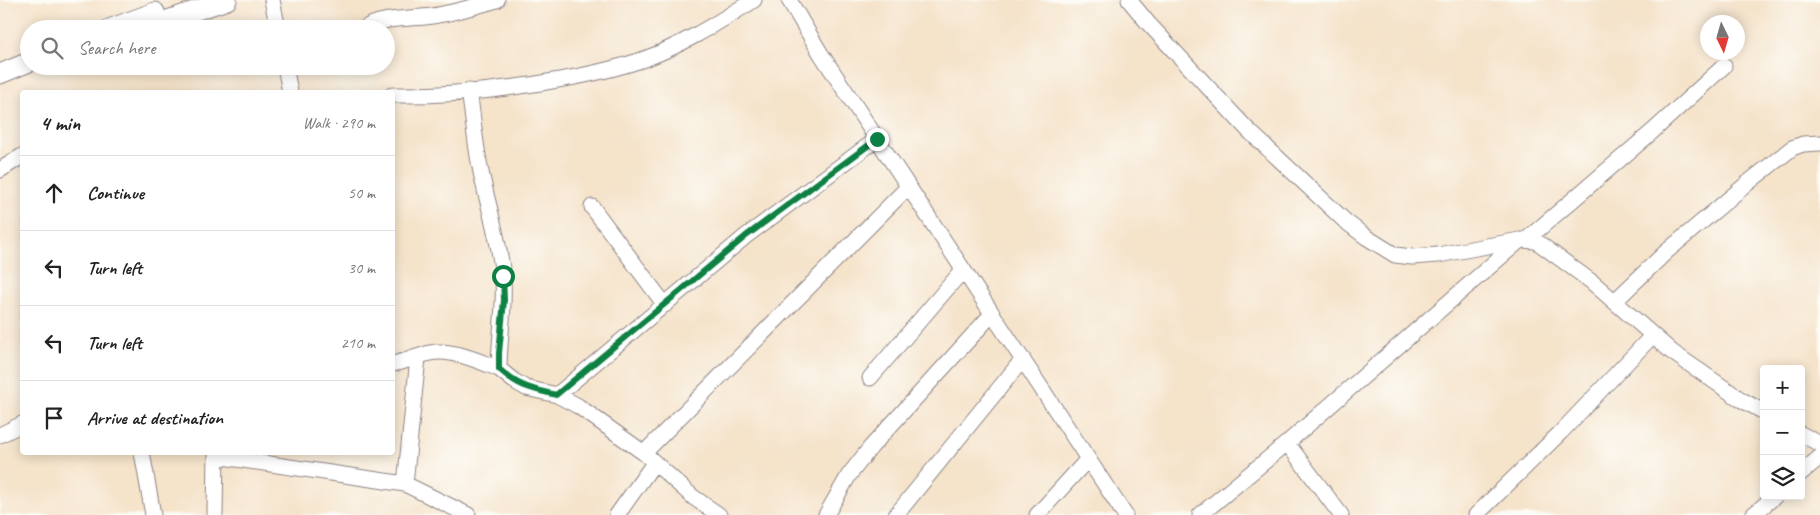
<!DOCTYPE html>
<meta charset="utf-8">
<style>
body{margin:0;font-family:Caveat,sans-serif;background:#f6f6f6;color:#222}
.controls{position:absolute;right:15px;bottom:15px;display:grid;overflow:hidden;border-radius:5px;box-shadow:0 2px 12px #0003}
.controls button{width:45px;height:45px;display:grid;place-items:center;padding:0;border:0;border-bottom:1px solid #e0e0e0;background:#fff;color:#222;font:25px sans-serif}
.compass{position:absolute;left:1700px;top:15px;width:45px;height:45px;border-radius:50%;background:#fff;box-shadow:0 2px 12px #0003;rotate:175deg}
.stop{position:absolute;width:15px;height:15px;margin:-11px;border:4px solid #0b8043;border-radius:50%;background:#fff}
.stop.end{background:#0b8043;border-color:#fff;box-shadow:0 1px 5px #0008}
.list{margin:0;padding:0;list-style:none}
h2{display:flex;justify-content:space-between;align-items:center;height:65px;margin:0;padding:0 20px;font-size:21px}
h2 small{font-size:16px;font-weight:400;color:#767676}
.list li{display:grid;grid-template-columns:32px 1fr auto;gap:15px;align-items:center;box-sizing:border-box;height:75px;padding:0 20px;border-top:1px solid #e0e0e0}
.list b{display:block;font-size:19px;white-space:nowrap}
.list em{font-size:16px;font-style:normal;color:#767676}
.icon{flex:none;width:28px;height:28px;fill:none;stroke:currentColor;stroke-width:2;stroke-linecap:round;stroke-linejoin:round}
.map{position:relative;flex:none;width:1820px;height:515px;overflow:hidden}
.search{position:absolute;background:#fff;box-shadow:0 2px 12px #0003;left:20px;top:20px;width:375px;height:55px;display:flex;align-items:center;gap:12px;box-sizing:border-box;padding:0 18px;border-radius:28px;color:#767676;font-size:19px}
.panel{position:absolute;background:#fff;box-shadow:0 2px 12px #0003;left:20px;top:90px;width:375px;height:365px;border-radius:5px}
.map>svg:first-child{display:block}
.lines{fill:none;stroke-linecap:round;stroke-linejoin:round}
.minor-casing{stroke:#8c8282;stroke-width:17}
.tertiary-casing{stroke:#8c8282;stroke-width:21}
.minor{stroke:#fff;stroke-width:15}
.tertiary{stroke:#fff;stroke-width:19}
.route{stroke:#0b8043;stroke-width:6}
</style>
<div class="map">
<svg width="1820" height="515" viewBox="0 0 1820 515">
<rect width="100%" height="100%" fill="#fdfcf7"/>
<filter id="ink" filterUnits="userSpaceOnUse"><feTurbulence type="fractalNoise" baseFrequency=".02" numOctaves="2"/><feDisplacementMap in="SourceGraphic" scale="10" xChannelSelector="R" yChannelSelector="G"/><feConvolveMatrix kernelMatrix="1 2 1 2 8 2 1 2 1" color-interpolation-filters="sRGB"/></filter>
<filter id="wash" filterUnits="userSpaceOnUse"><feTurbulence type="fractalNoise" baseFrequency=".0096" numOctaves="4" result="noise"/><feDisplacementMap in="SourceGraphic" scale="20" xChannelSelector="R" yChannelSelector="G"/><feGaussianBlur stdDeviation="1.12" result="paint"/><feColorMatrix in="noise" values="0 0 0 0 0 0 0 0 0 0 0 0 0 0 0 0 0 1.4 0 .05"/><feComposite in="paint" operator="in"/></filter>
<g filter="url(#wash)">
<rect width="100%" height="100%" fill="#f5e3ca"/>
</g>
<g filter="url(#ink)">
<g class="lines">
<defs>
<path id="minor" d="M272 0 278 29
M789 0 821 54 1125 515
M1129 0 1148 23 1248 130 1345 221 1366 237 1395 255 1412 257 1438 255 1520 240 1536 241 1592 282 1672 352 1740 399 1764 412
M364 29C378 17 413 19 432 16 454 13 475 6 497 0
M285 66 290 92
M469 91C473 116 475 142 480 167 487 204 500 240 503 278 505 309 499 339 499 369L514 381 526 388 557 395 578 406 644 453 693 497 719 515
M392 95C452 96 512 89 570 78 596 73 622 67 647 58 685 44 720 21 754 0
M0 170 22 156
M592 207 665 305
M1526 240 1653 131 1724 66
M1615 301 1666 252 1749 182 1792 148 1803 144 1820 143
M392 364C406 362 417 356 430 353 450 348 481 362 499 369
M870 378 963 270
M557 395 746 236 877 139
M1801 434 1820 444
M0 435 22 424
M1287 443 1341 515
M142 452 153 515
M644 453 908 187
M216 456 405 484 468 515
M1801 473 1820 457
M405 484 418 358
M215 515 216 452
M617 515 654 463
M826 515 849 475 871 447 992 314
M896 515 1023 359
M1037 515 1088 459
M1200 515 1287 443 1519 241
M1476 515 1561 432 1652 336
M1753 515 1775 496"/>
<path id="tertiary" d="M109 29 155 12
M141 29 227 0
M0 74 29 62"/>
</defs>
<use href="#minor" class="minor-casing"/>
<use href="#tertiary" class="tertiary-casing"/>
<use href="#minor" class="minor"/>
<use href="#tertiary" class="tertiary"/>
</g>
</g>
<g class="lines" filter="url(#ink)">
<path class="route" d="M503 276 504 300 499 353V369C519 387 531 389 556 395L746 236 877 139"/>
</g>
</svg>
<div class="controls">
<button>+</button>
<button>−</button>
<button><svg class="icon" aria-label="layers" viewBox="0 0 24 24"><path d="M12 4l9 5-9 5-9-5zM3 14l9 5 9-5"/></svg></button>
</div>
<svg class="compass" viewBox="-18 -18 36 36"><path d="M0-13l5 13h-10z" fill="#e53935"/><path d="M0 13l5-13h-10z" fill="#767676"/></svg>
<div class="stop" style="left:503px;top:276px"></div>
<div class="stop end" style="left:877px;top:139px"></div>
<div class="search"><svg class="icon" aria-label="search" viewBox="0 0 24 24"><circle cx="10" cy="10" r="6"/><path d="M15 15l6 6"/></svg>Search here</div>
<section class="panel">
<h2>4 min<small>Walk · 290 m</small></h2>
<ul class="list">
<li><svg class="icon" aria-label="ahead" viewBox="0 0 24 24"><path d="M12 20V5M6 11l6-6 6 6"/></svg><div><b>Continue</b></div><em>50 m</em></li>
<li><svg class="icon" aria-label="left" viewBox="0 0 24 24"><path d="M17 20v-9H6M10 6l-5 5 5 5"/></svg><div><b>Turn left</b></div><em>30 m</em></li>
<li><svg class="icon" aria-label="left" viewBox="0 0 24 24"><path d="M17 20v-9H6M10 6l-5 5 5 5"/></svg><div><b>Turn left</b></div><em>210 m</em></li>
<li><svg class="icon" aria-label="arrive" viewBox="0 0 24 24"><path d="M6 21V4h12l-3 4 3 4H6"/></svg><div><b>Arrive at destination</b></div></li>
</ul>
</section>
</div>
